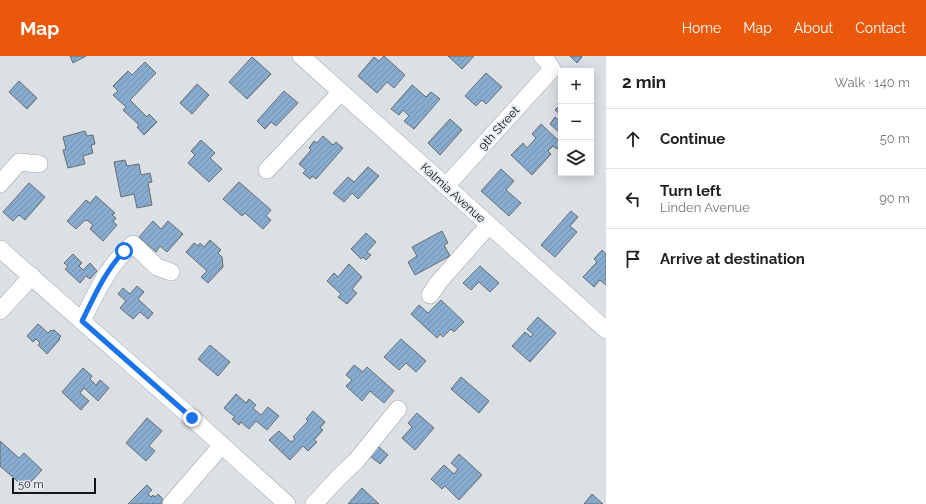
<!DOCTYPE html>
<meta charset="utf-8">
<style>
body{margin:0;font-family:Raleway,sans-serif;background:#f6f6f6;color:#202124}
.controls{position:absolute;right:12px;top:12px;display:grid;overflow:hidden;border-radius:0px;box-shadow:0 2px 10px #0003}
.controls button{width:36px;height:36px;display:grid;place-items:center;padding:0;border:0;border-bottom:1px solid #e0e0e0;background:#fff;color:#202124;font:20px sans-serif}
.scale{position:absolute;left:12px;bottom:10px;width:84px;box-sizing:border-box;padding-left:4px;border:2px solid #141618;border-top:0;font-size:11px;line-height:14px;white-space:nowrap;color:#141618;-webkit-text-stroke:3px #e8edf2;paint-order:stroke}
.stop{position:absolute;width:12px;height:12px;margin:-9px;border:3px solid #1a73e8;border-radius:50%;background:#fff}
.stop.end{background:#1a73e8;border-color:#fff;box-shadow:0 1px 4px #0008}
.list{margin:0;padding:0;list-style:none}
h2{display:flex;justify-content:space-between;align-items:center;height:52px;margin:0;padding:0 16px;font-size:17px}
h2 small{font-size:13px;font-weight:400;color:#757577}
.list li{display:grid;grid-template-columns:26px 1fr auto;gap:12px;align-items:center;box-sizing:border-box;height:60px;padding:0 16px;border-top:1px solid #e0e0e0}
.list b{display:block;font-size:15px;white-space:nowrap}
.list p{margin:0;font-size:13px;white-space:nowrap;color:#757577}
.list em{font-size:13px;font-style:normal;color:#757577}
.icon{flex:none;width:22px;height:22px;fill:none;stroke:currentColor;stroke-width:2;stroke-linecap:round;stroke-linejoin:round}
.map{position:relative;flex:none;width:606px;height:448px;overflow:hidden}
header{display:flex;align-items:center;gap:24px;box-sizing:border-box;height:56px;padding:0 20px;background:#ea580c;color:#fff}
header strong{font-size:19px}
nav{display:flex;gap:22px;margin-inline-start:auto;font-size:14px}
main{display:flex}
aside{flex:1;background:#fff}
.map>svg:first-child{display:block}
.building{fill:url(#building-hatch);stroke:#676c70}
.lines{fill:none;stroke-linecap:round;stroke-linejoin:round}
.minor-casing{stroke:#9ea3a8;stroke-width:18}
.minor{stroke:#fff;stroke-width:17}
.route{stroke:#1a73e8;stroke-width:5}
.labels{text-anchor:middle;stroke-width:3.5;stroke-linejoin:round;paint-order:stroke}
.street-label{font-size:12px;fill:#141618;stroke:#e8edf2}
</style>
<header>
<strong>Map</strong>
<nav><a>Home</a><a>Map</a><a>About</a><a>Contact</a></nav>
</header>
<main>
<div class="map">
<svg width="606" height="448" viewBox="0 0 606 448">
<defs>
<pattern id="building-hatch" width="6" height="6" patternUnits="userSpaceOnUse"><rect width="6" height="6" fill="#88accf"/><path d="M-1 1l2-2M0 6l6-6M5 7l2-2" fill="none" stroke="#7493b1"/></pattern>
</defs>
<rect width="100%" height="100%" fill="#dbe0e5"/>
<path class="building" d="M70 0H86L73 7Z
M384 0 405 19 394 32 387 26 377 37 358 20 374 1 379 5Z
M448 0H474L462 13Z
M570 0H581L582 1 577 7Z
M252 1 271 18 247 43 229 26Z
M145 6 156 17 130 44 147 61 149 58 157 66 144 79 137 71 139 69 123 54 126 51 113 39 118 35 113 30 128 15 132 19Z
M486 17 502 31 486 48 482 44 476 50 465 40Z
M19 25 37 42 27 53 9 36Z
M197 28 209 39 192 58 180 47Z
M412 29 426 41 431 36 440 43 414 73 404 65 409 60 403 54 399 59 391 53Z
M284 35 298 47 276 70 271 66 265 73 257 65Z
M561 48V59L555 54Z
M555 61 561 66V73L559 76 550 68Z
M450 63 462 74 440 99 428 87Z
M541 68 561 87V89L557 93 553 90 548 95 551 98 532 119 511 99 523 87 527 92 536 82 532 78Z
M85 75 87 80 93 79 95 88 91 89 93 97 83 100 85 108 68 112 63 94 66 93 63 81Z
M323 80 333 89 336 86 343 92 316 123 312 120 310 123 303 117 306 114 299 108 311 94 309 92 314 85 317 87Z
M201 84 215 97 210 102 222 113 209 126 188 107 195 99 191 95Z
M125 104 127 110 139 108 141 119 150 117 152 126 148 127 152 149 137 152 134 138 121 141 114 106Z
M368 111 379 120 358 143 352 137 344 146 333 137 348 121 354 126Z
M501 113 514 125 506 134 521 147 509 160 481 135Z
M239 126 271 154 266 160 271 164 263 173 245 157 242 160 223 143Z
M29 127 45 141 25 164 19 159 13 165 3 156Z
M96 140 115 157 112 159 116 162 113 166 117 169 103 185 90 173 93 169 87 164 84 165 76 173 67 165 86 144 90 147Z
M571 155 578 161 570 170 577 176 555 201 541 189Z
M153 165 161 173 168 165 183 178 167 196 160 190 156 196 139 181Z
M442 175 448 187 444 189 450 200 415 219 408 206 417 200 412 191Z
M366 177 376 186 367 196 371 199 366 204 363 201 361 203 351 193Z
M210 184 221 194 218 197 222 201 223 211 208 227 201 221 207 215 186 196 194 187 198 190 200 187 204 191Z
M602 194 606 198V229L600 224 594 231 583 221 597 206 594 203Z
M73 198 82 207 79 210 83 214 90 207 97 215 90 223 86 220 80 227 65 213 68 210 64 207Z
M349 208 362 221 352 233 357 237 347 248 338 241 341 238 327 225 334 217 338 221Z
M480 210 499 227 490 236 479 226 471 234 463 227Z
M137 230 144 236 138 243 153 257 148 263 140 256 133 263 120 252 126 245 118 238 123 232 130 238Z
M441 244 464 266 454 276 451 273 443 281 440 278 437 282 411 258 419 249 428 257Z
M538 261 556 277 530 306 512 290 525 276 531 281 533 278 527 273Z
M38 268 48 277 51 274 52 275 54 274 61 280 59 282 60 283 47 298 38 289 40 287 36 283 33 286 27 280Z
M401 283 426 305 416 316 406 307 399 314 384 301Z
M210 289 230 306 218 320 198 303Z
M354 309 363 316 367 311 394 335 384 347 370 335 362 345 346 330 352 324 346 319Z
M83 312 92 320 90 323 96 329 100 324 109 332 98 345 84 332 80 337 89 345 81 354 62 336Z
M461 321 489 345 479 357 451 333Z
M236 338 246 347 249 343 256 349 253 352 261 359 268 351 279 360 267 374 256 365 249 373 241 366 239 369 232 363 235 361 224 352Z
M313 355 325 366 320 372 323 374 314 384 317 386 308 395 303 390 290 404 269 384 279 375 291 386 295 383 293 381 308 365 306 363Z
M417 357 434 372 415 394 402 382 412 371 408 367Z
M147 362 162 375 149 390 155 395 146 405 126 387Z
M0 385 19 402 24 397 42 414 25 432 0 410Z
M379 391 388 399 380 408 370 400Z
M459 398 482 419 459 444 445 430 442 433 431 423 444 409 454 418 458 413 451 407Z
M147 429 152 434 148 438 151 441 153 439 155 441 158 438 164 444 161 448H128Z
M362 432 379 448H348Z
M592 438 603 448H584Z"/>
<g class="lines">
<defs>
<path id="minor" d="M301 0 606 274
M267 114 341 36
M0 128 19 106 39 108
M446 130 552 13 547 5 542 0
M0 193 192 362 287 448
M430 239 438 227 489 169
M0 255 32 220
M82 265C96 237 108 209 133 188L157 211 171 216
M171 448 222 389
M314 448 339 421 356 405 398 353"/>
</defs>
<use href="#minor" class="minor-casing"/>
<use href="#minor" class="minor"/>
</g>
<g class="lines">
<path class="route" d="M124 195C104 217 95 239 82 265L192 362"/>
</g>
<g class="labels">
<g class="street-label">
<text transform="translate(499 72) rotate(-48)" y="4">9th Street</text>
<text transform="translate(453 137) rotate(42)" y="4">Kalmia Avenue</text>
</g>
</g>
</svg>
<div class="controls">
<button>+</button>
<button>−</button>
<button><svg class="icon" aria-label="layers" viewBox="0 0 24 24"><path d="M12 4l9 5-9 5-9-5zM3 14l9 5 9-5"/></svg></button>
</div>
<div class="scale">50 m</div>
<div class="stop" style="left:124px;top:195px"></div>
<div class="stop end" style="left:192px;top:362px"></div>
</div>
<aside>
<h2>2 min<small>Walk · 140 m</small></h2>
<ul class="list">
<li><svg class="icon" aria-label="ahead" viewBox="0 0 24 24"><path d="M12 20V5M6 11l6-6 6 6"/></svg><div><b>Continue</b></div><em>50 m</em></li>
<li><svg class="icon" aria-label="left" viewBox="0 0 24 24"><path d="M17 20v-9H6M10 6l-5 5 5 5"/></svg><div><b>Turn left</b><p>Linden Avenue</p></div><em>90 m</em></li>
<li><svg class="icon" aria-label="arrive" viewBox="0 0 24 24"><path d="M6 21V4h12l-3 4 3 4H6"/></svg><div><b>Arrive at destination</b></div></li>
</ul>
</aside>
</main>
